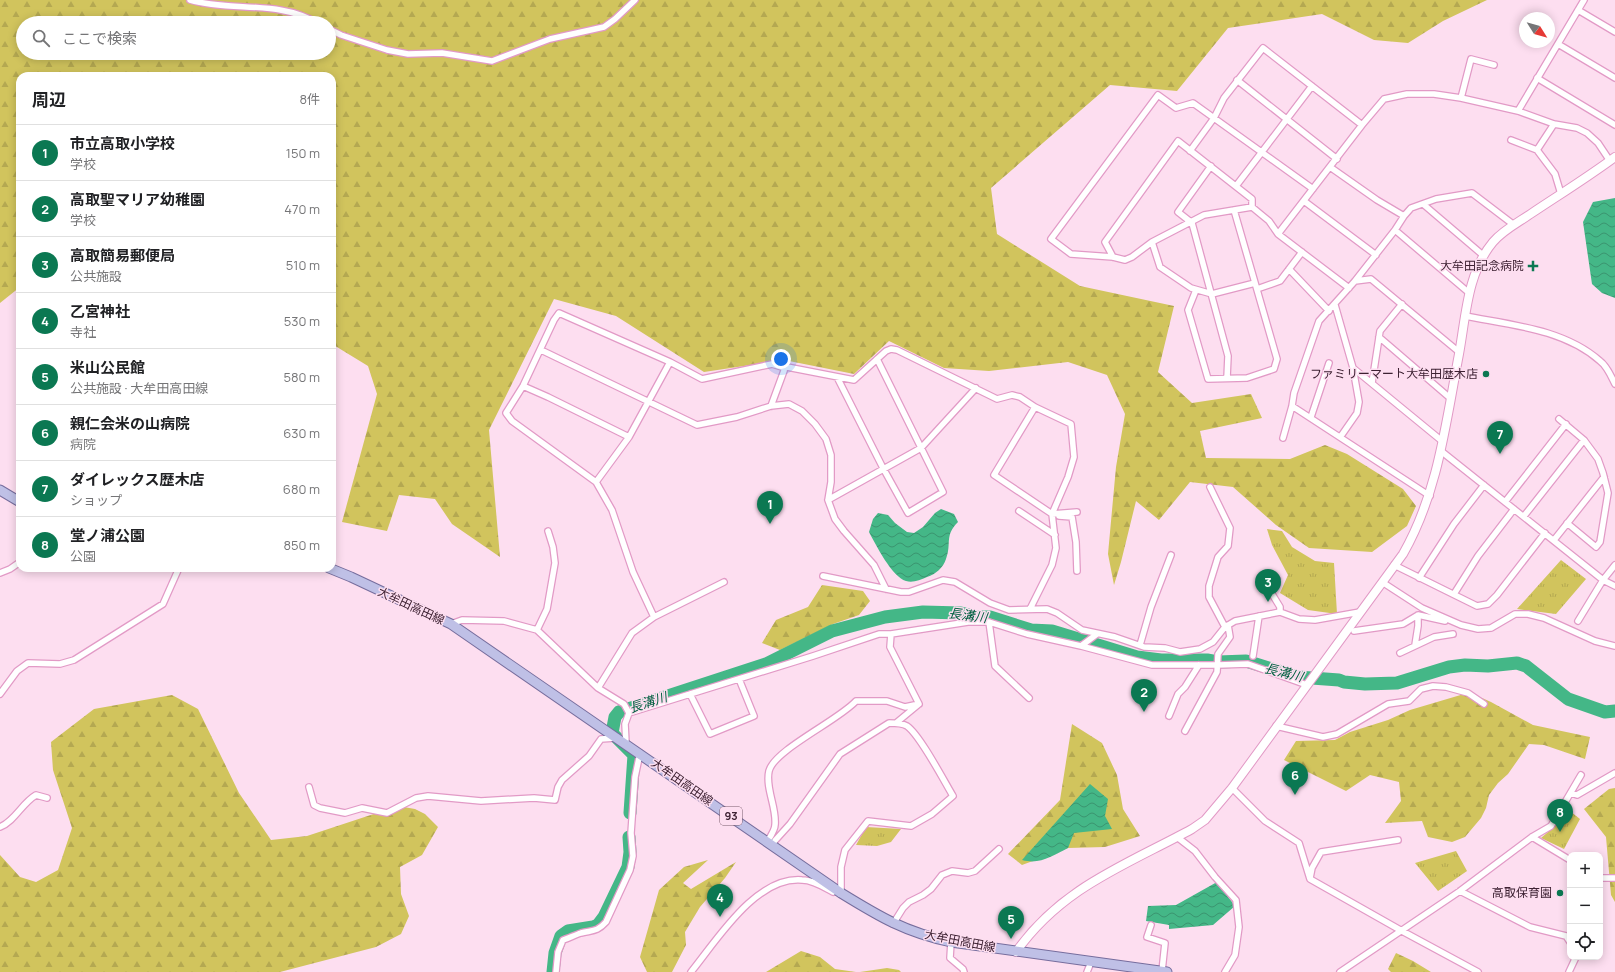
<!DOCTYPE html>
<html lang="ja">
<meta charset="utf-8">
<style>
body{margin:0;font-family:Manrope,"Noto Sans JP",sans-serif;background:#f6f6f6;color:#202124}
.controls{position:absolute;right:12px;bottom:12px;display:grid;overflow:hidden;border-radius:8px;box-shadow:0 2px 10px #0003}
.controls button{width:36px;height:36px;display:grid;place-items:center;padding:0;border:0;border-bottom:1px solid #e0e0e0;background:#fff;color:#202124;font:20px sans-serif}
.compass{position:absolute;left:1519px;top:12px;width:36px;height:36px;border-radius:50%;background:#fff;box-shadow:0 2px 10px #0003;rotate:127deg}
.you{position:absolute;left:781px;top:359px;width:14px;height:14px;margin:-10px;border:3px solid #fff;border-radius:50%;background:#1a73e8;box-shadow:0 0 0 6px #1a73e833}
.badge{display:grid;place-items:center;width:26px;height:26px;border-radius:50%;background:#0b7852;color:#fff;font-size:13px;font-weight:700}
.pin{position:absolute;translate:-50% -33px;filter:drop-shadow(0 1px 2px #0008)}
.pin::after{content:'';position:absolute;top:21px;width:14px;height:12px;background:inherit;clip-path:polygon(0 0,100% 0,50% 100%)}
.list{margin:0;padding:0;list-style:none}
h2{display:flex;justify-content:space-between;align-items:center;height:52px;margin:0;padding:0 16px;font-size:17px}
h2 small{font-size:13px;font-weight:400;color:#757577}
.list li{display:grid;grid-template-columns:26px 1fr auto;gap:12px;align-items:center;box-sizing:border-box;height:56px;padding:0 16px;border-top:1px solid #e0e0e0}
.list b{display:block;font-size:15px;white-space:nowrap}
.list p{margin:0;font-size:13px;white-space:nowrap;color:#757577}
.list em{font-size:13px;font-style:normal;color:#757577}
.icon{flex:none;width:22px;height:22px;fill:none;stroke:currentColor;stroke-width:2;stroke-linecap:round;stroke-linejoin:round}
.map{position:relative;flex:none;width:1615px;height:972px;overflow:hidden}
.search{position:absolute;background:#fff;box-shadow:0 2px 10px #0003;left:16px;top:16px;width:320px;height:44px;display:flex;align-items:center;gap:10px;box-sizing:border-box;padding:0 14px;border-radius:22px;color:#757577;font-size:15px}
.panel{position:absolute;background:#fff;box-shadow:0 2px 10px #0003;left:16px;top:72px;width:320px;height:500px;border-radius:12px}
.map>svg:first-child{display:block}
.forest{fill:url(#forest-firs);fill-rule:evenodd}
.park{fill:url(#park-tufts)}
.water{fill:url(#water-waves)}
.lines{fill:none;stroke-linecap:round;stroke-linejoin:round}
.river{stroke:#44b787;stroke-width:13}
.street-casing{stroke:#e29ac6;stroke-width:8}
.secondary-casing{stroke:#e29ac6;stroke-width:10}
.primary-casing{stroke:#766d9d;stroke-width:11}
.street{stroke:#fff;stroke-width:5.5}
.secondary{stroke:#fff;stroke-width:8}
.primary{stroke:#bfc0e6;stroke-width:9}
.poi-dot{fill:#0b7852;stroke:#fddef0;stroke-width:1.5}
.labels{text-anchor:middle;stroke-width:3;stroke-linejoin:round;paint-order:stroke}
.shield{fill:#fddef0;stroke:#775a6b;stroke-width:1}
.shield-label{font-size:11px;font-weight:bold;fill:#3d2132}
.poi-label{font-size:12px;fill:#3d2132;stroke:#fddef0;text-anchor:end}
.street-label{font-size:12px;fill:#3d2132;stroke:#fddef0}
.water-label{font-size:13px;font-style:italic;fill:#026041;stroke:#fddef0}
</style>
<div class="map">
<svg width="1615" height="972" viewBox="0 0 1615 972">
<defs>
<pattern id="forest-firs" width="22" height="20" patternUnits="userSpaceOnUse"><rect width="22" height="20" fill="#d1c45d"/><path d="M5 1l3.5 6h-7zM16 11l3.5 6h-7z" fill="#b4a851"/></pattern>
<pattern id="park-tufts" width="24" height="20" patternUnits="userSpaceOnUse"><rect width="24" height="20" fill="#d1c45d"/><path d="M3 7l-1-3M5 7V3M7 7l1-3M15 17l-1-3M17 17v-4M19 17l1-3" fill="none" stroke="#b4a851"/></pattern>
<pattern id="water-waves" width="16" height="10" patternUnits="userSpaceOnUse"><rect width="16" height="10" fill="#44b787"/><path d="M0 5q4-4 8 0t8 0" fill="none" stroke="#3a946f"/></pattern>
</defs>
<rect width="100%" height="100%" fill="#fddef0"/>
<path class="forest" d="M0 0H1487L1443 21 1408 43 1374 40 1322 14 1228 28 1177 91 1110 85 991 188 997 234 1080 286 1174 306 1158 372 1192 403 1251 394 1262 418 1200 431 1206 458 1290 459 1325 445 1347 454 1403 489 1416 506 1407 526 1372 552 1309 548 1276 525 1233 487 1190 482 1159 520 1136 501 1121 562 1114 585 1108 554 1116 467 1125 414 1107 375 1068 362 989 371 944 368 889 341 854 374 784 360 704 372 616 316 554 299 489 430 500 557 452 524 435 499 399 495 387 531 342 522 377 394 368 366 332 344V76H20V287L0 303ZM23 23H329V53H23Z
M822 585 863 591 870 601 859 615 833 624 780 650 762 643 776 620 808 607Z
M1464 694 1482 698 1491 702 1533 725 1590 737 1585 759 1544 745 1529 744 1508 774 1498 783 1489 795 1486 808 1481 818 1465 837 1452 842 1428 837 1422 821 1385 823 1401 801 1399 782 1370 775 1346 791 1284 760 1296 741 1335 740 1350 732 1388 720 1410 710Z
M172 695 198 709 239 793 271 840 307 836 398 806 415 809 425 814 438 827 422 855 400 867 401 894 409 916 401 934 376 947 280 972H0V855L20 877 36 882 58 870 72 828 53 770 51 742 94 709Z
M1072 724 1102 743 1117 775 1123 809 1140 836 1105 847 1068 848 1022 865 1008 854 1060 800Z
M1615 788V902L1611 895 1606 837 1584 809 1609 789Z
M708 860 683 883 691 889 736 862 725 878 700 907 685 932 686 945 672 972H647L640 957 659 890 684 867Z
M801 951 820 957 835 969 856 972H766Z
M1396 953 1413 961 1431 972H1391L1388 969Z
M887 968 899 970 901 972H860Z"/>
<path class="park" d="M1267 529 1282 531 1292 547 1315 561 1334 563 1337 614 1308 610 1280 593 1288 575 1272 545Z
M1561 560 1586 579 1556 614 1517 609Z
M1566 808 1580 819 1564 849 1541 838 1554 827Z
M866 827 901 829 891 842 877 846 856 845Z
M1456 851 1467 871 1438 891 1415 863Z"/>
<path class="water" d="M1615 198V298L1602 293 1592 284 1583 222 1593 202Z
M941 509 954 514 958 522C944 536 952 543 946 559 943 568 936 574 927 577 920 580 913 583 906 581 892 577 876 545 869 532L873 519 878 513 888 515 895 523 907 532 914 533 923 527 935 513Z
M1090 784 1108 799 1105 816 1112 829 1074 833 1068 848C1052 856 1040 865 1022 860Z
M1217 882 1235 906 1213 925 1169 929V925L1146 921 1148 906 1176 905Z"/>
<g class="lines">
<path class="river" d="M630 813 634 755 612 733 615 717 619 712 766 664 832 631 885 617 923 612 961 613 977 617H990L1031 630 1052 631 1137 657 1161 660H1207L1218 662 1246 661 1298 677 1339 680 1344 682 1365 684 1397 683 1449 667 1465 665 1488 666 1517 663 1526 666 1568 699 1605 712 1615 711
M553 972 555 953 561 936 568 931 593 927 598 925 604 917 628 867 630 852 629 837"/>
<defs>
<path id="street" d="M190 0C231 12 280 0 317 23
M1578 10 1615 32
M329 29 341 35 387 50 408 54 442 53 492 61 550 39 604 27 615 19 635 0
M1558 44 1615 78
M1537 78 1615 125
M1237 80 1337 159
M1461 98 1471 59 1494 65
M1518 111 1584 0
M1554 124 1537 150 1555 174 1561 194
M1511 140 1537 150
M1190 151 1214 118 1224 98 1263 48 1362 125
M1211 166 1178 212 1192 223 1228 356 1227 378
M1330 167 1377 200 1404 216
M1236 186 1312 86
M1313 189 1193 103 1176 108 1158 95 1051 239 1071 254 1113 257 1125 260 1132 257 1152 242 1204 215 1252 207 1269 221 1278 234 1349 288
M1304 201 1376 255
M1423 204 1484 256
M1395 230 1468 292
M1278 234 1362 125 1384 99 1407 94H1434L1461 98 1518 111 1554 124 1577 128 1587 133 1598 143 1610 161
M1152 242 1160 267 1191 288 1212 294 1255 283
M1113 257 1105 242 1178 141 1252 199V207
M1289 269 1329 311
M1355 281 1371 279 1459 352
M1257 289 1280 281 1302 252
M1196 290 1188 310 1208 379 1247 378 1274 369 1277 359 1234 210
M1335 305 1353 368 1442 441
M1465 316C1511 325 1564 329 1600 361 1607 366 1611 376 1615 384
M1379 337 1450 398
M541 350 697 425 737 417 771 406 789 404 802 411 815 424 826 439 831 455V482L828 500 835 519 844 531 874 565 886 589
M837 377 883 468 908 513 943 492 877 359
M1372 383 1380 331 1402 304
M523 386 548 397 629 437
M771 406 785 368
M1292 406 1430 496
M1035 407 994 475 1052 514 1077 512
M1311 417 1329 363
M1559 419 1584 440 1598 459 1603 473 1608 493 1600 542 1596 547 1567 523
M1341 436 1357 413 1359 402 1353 368
M1283 438 1292 406 1294 393 1319 321 1355 281 1395 230 1404 216 1411 208 1436 199 1472 193 1514 225
M1441 451 1603 580 1615 586
M596 482 629 437 670 362
M1210 487 1230 528 1228 546 1218 557 1209 586V597L1225 627
M828 500 921 448 976 388
M1505 502 1566 424
M1019 511 1055 535
M1059 516 1072 517 1076 542 1077 571
M1524 516 1584 440
M1554 540 1604 477
M1394 565 1477 606 1488 604 1497 595 1545 533
M0 573 10 569 20 562
M823 576 901 592H909L943 580 955 582 990 603 1009 610 1047 609 1057 613 1082 630 1115 637 1144 647 1165 648 1180 652 1200 649 1213 642 1225 627 1235 621 1280 612 1299 619 1315 620 1360 612
M1419 578 1454 524 1484 485
M1277 579 1269 589 1280 607V612
M1382 582 1422 608 1461 625 1478 629 1491 628 1515 614H1528L1544 618 1595 641 1615 646
M1454 594 1478 556 1514 509
M654 617 633 572 612 510 596 482 512 421 506 413 523 386 554 320 559 313 670 362 702 379 772 364 785 368 787 367 854 380 886 351 891 349 897 350 997 399 1012 395 1020 397 1035 407 1071 424 1074 457 1068 477 1052 514 1056 548 1052 565 1030 609
M1578 621 1603 580 1615 565
M989 622 995 666 1029 698
M451 624 462 620 504 621 537 630 598 688 624 704 629 713
M537 630 547 609 555 563 553 547 548 531
M1354 631 1403 624 1418 615 1445 621
M891 634 890 647 919 704 896 723
M1140 645 1151 607 1171 555
M1415 645 1418 626V615
M1081 646 1152 665H1218L1248 664 1307 685
M1400 653 1434 637 1453 634
M1253 656 1259 616
M598 688 632 633 654 617 724 582
M0 694 17 671 28 663 60 664 74 660 163 604 179 568
M690 694 710 734 754 716 739 679
M629 713 813 656 879 634H891L968 622H989L1027 634 1081 646 1097 634
M1169 716 1178 694 1185 687 1199 665
M1276 726 1323 737 1337 734 1388 704 1409 701 1421 689 1433 686 1446 687 1468 693 1484 704
M1185 731 1217 672 1218 654 1230 637 1228 625
M626 743 625 724 629 713
M309 787 314 805 320 808 345 813 362 808 387 813 416 798 428 796 481 801 534 798 555 800 558 787 562 780 589 756 601 739 615 738
M1232 788 1265 821 1299 843 1310 879 1402 931 1478 972
M1571 793 1577 795 1615 773
M0 827C15 821 22 803 36 795L47 798
M1177 837 1195 851 1215 877 1236 900 1239 927 1235 955 1225 972
M1532 837 1570 860
M767 842C770 837 775 830 775 825 777 808 765 788 769 771 774 750 839 720 856 701H887L905 707 919 704
M771 845 790 824 840 754 889 723C895 723 902 723 907 726 920 735 944 781 953 796L932 814 911 826 868 821 845 850 841 867V893L840 894
M1310 878 1312 868 1321 852 1398 840
M1600 878H1615
M1460 891 1530 927 1566 936 1570 942
M893 924 903 908 909 902 923 895 931 889 942 875 952 871 968 873 975 871 999 849
M1151 925 1147 937 1165 943 1162 971
M951 942 950 958 963 969 964 972
M556 972 558 952 563 940C569 938 575 935 581 933 593 930 597 932 606 922L630 870 633 856 631 833 635 777 640 753
M691 972C717 940 756 876 802 880 813 880 824 887 833 892
M1087 972 1091 962
M1340 972 1460 891 1532 837 1551 826 1581 775
M1569 972 1576 957"/>
<path id="secondary" d="M1016 952C1062 887 1126 865 1192 829L1205 820 1232 788 1403 554C1438 493 1446 422 1459 354 1466 316 1467 273 1493 242 1503 230 1519 222 1532 213 1559 195 1588 177 1615 157"/>
<path id="primary" d="M0 490 20 502
M329 568 351 577 451 624 841 893C880 917 905 932 951 942L1167 972"/>
</defs>
<use href="#street" class="street-casing"/>
<use href="#secondary" class="secondary-casing"/>
<use href="#primary" class="primary-casing"/>
<use href="#street" class="street"/>
<use href="#secondary" class="secondary"/>
<use href="#primary" class="primary"/>
</g>
<g class="poi-dot">
<path d="M1531 260h4v4h4v4h-4v4h-4v-4h-4v-4h4z"/>
<circle cx="1486" cy="374" r="4"/>
<circle cx="1560" cy="893" r="4"/>
</g>
<g class="labels">
<rect class="shield" x="720" y="807" width="22" height="18" rx="3"/>
<g class="shield-label">
<text x="731" y="820">93</text>
</g>
<g class="poi-label">
<text x="1524" y="270">大牟田記念病院</text>
<text x="1478" y="378">ファミリーマート大牟田歴木店</text>
<text x="1552" y="897">高取保育園</text>
</g>
<g class="street-label">
<text transform="translate(411 606) rotate(25)" y="4">大牟田高田線</text>
<text transform="translate(682 782) rotate(35)" y="4">大牟田高田線</text>
<text transform="translate(960 941) rotate(11)" y="4">大牟田高田線</text>
</g>
<g class="water-label">
<text transform="translate(968 615) rotate(7)" y="5">長溝川</text>
<text transform="translate(1284 672) rotate(14)" y="5">長溝川</text>
<text transform="translate(648 702) rotate(-18)" y="5">長溝川</text>
</g>
</g>
</svg>
<div class="controls">
<button>+</button>
<button>−</button>
<button><svg class="icon" aria-label="locate" viewBox="0 0 24 24"><circle cx="12" cy="12" r="6"/><path d="M12 2v4M12 18v4M2 12h4M18 12h4"/></svg></button>
</div>
<svg class="compass" viewBox="-18 -18 36 36"><path d="M0-13l5 13h-10z" fill="#e53935"/><path d="M0 13l5-13h-10z" fill="#757577"/></svg>
<div class="you"></div>
<div class="pin badge" style="left:770px;top:524px">1</div>
<div class="pin badge" style="left:1144px;top:712px">2</div>
<div class="pin badge" style="left:1268px;top:602px">3</div>
<div class="pin badge" style="left:720px;top:917px">4</div>
<div class="pin badge" style="left:1011px;top:939px">5</div>
<div class="pin badge" style="left:1295px;top:795px">6</div>
<div class="pin badge" style="left:1500px;top:454px">7</div>
<div class="pin badge" style="left:1560px;top:832px">8</div>
<div class="search"><svg class="icon" aria-label="search" viewBox="0 0 24 24"><circle cx="10" cy="10" r="6"/><path d="M15 15l6 6"/></svg>ここで検索</div>
<section class="panel">
<h2>周辺<small>8件</small></h2>
<ul class="list">
<li><span class="badge">1</span><div><b>市立高取小学校</b><p>学校</p></div><em>150 m</em></li>
<li><span class="badge">2</span><div><b>高取聖マリア幼稚園</b><p>学校</p></div><em>470 m</em></li>
<li><span class="badge">3</span><div><b>高取簡易郵便局</b><p>公共施設</p></div><em>510 m</em></li>
<li><span class="badge">4</span><div><b>乙宮神社</b><p>寺社</p></div><em>530 m</em></li>
<li><span class="badge">5</span><div><b>米山公民館</b><p>公共施設 · 大牟田高田線</p></div><em>580 m</em></li>
<li><span class="badge">6</span><div><b>親仁会米の山病院</b><p>病院</p></div><em>630 m</em></li>
<li><span class="badge">7</span><div><b>ダイレックス歴木店</b><p>ショップ</p></div><em>680 m</em></li>
<li><span class="badge">8</span><div><b>堂ノ浦公園</b><p>公園</p></div><em>850 m</em></li>
</ul>
</section>
</div>
